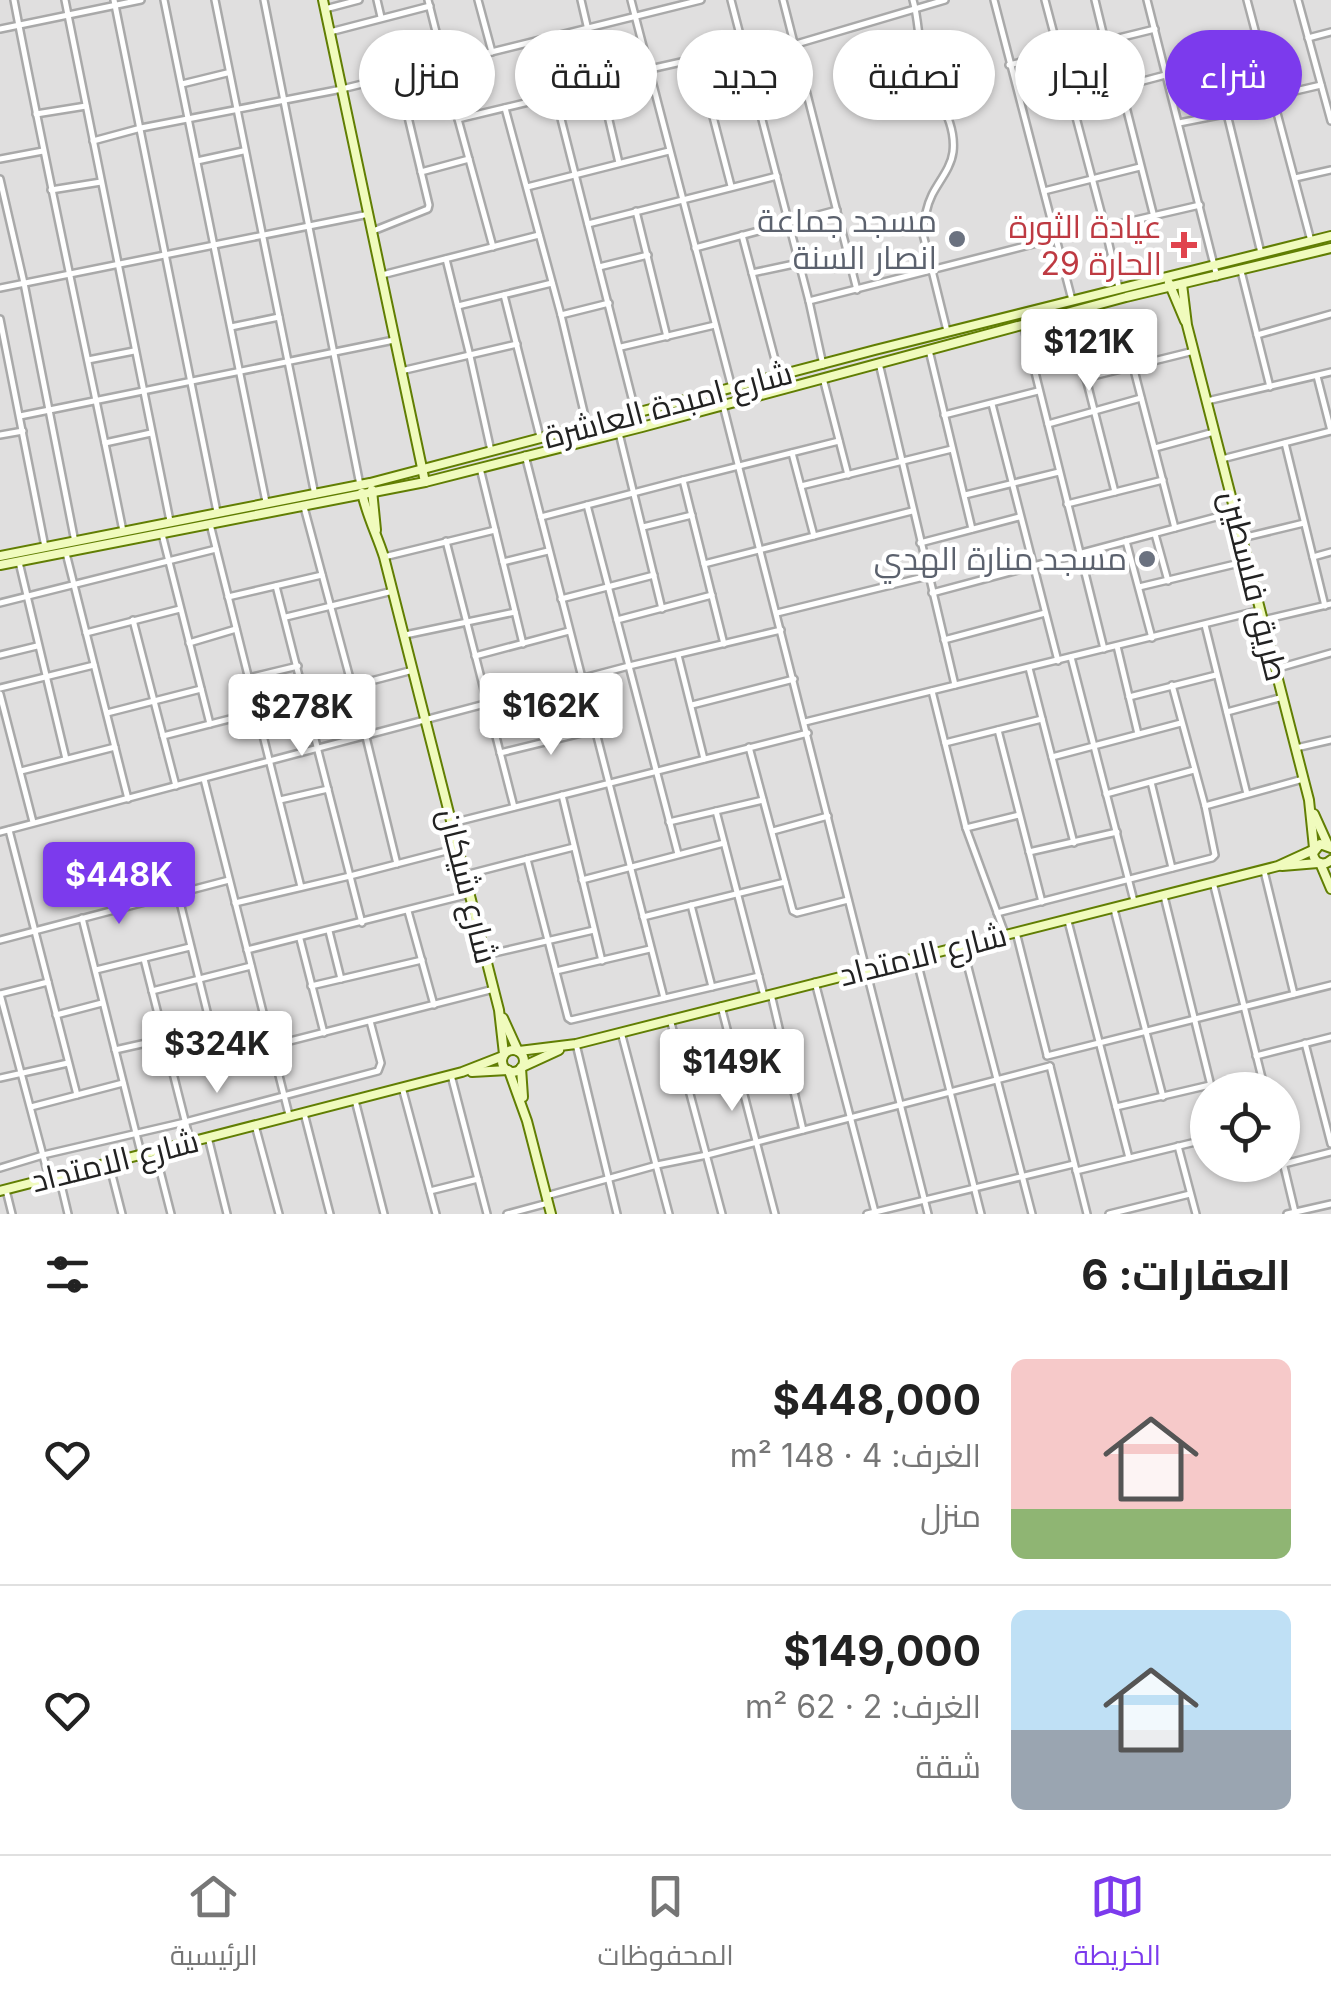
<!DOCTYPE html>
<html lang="ar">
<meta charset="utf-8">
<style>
:root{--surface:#fff;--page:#f6f6f6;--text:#222;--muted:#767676;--line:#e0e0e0;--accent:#7c3aed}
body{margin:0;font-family:Inter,Cairo,sans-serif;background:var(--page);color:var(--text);direction:rtl;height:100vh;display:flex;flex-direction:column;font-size:38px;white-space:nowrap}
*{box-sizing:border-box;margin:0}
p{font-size:32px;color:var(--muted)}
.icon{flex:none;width:55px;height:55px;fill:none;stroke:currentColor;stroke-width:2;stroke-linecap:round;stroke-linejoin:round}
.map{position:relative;height:1214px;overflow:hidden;direction:ltr}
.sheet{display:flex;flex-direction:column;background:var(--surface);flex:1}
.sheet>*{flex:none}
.top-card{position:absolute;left:30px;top:30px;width:1272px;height:90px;direction:rtl;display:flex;gap:20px}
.tools{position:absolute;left:1190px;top:1072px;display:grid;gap:20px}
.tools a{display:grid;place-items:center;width:110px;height:110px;border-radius:50%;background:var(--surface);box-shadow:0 2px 8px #0004;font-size:50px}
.price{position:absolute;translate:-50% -85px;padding:0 22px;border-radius:10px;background:#fff;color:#222;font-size:32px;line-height:65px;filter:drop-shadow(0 2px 5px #0008)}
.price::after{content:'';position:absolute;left:50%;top:60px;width:30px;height:22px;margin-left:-15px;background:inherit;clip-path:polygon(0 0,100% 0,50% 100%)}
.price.on{background:var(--accent);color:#fff}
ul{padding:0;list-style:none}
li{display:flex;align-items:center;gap:30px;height:250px;padding:0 40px}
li+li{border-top:2px solid var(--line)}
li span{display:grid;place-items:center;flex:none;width:280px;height:200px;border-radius:15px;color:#555}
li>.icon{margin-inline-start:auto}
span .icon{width:120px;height:120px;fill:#fffc;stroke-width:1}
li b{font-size:42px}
h2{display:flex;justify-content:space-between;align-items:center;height:120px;padding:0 40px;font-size:42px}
.tag{padding:0 35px;border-radius:45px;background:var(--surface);box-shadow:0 2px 8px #0004;font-size:35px;line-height:90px}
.tag.on{background:var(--accent);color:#fff}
.tabs{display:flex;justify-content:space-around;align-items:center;height:140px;border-top:2px solid var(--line);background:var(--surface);font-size:28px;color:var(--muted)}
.tabs a{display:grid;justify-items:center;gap:5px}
.tabs .on{color:var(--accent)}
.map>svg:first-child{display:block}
.residential{fill:#e0dfdf;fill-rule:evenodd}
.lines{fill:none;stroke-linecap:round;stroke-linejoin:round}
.street-casing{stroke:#a9a9a9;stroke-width:10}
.secondary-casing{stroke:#617e03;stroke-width:12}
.street{stroke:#fff;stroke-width:5}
.secondary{stroke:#f0fbbd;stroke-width:8}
.worship-dot{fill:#6b7280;stroke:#fff;stroke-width:4}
.health-dot{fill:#e0444e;stroke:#fff;stroke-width:4}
.labels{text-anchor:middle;stroke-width:9;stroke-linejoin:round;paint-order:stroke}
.worship-label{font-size:32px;fill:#5b616d;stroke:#fff;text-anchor:end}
.health-label{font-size:32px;fill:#be3a42;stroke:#fff;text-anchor:end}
.street-label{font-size:32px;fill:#222;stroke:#fff}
</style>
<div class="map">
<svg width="1331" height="1214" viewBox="0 0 1331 1214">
<rect width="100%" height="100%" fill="#f2f0e8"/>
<path class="residential" d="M0 0H1331V1214H0ZM1208 1090H1282V1165H1208Z"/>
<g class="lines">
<defs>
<g id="street">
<path d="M14 0C48 177 87 354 123 531"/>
<path d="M65 0 170 521"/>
<path d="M114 0 217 512"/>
<path d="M164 0 266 502"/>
<path d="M215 0 315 495"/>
<path d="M264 0 360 485"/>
<path d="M377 0 381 17"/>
<path d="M428 0 458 119 493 247"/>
<path d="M478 0 492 52"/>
<path d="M581 0 619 163"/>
<path d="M631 0 732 388"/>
<path d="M731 0 809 301 823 365"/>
<path d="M783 0 857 290"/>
<path d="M913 0C919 21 918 42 924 63 932 93 957 119 953 152 951 168 939 181 932 195 926 207 924 221 923 234L947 331"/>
<path d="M994 0 1072 300"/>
<path d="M1045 0 1105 227 1119 288"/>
<path d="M1095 0 1105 41"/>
<path d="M1147 0 1217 277"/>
<path d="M1247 0 1311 241"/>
<path d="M1298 0 1331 121"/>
<path d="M325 9 359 0"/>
<path d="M0 29 141 0"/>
<path d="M330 32 430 6"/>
<path d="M1308 38 1331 32"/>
<path d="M541 40 636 414"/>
<path d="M793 45 945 0"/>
<path d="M698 59 731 186"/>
<path d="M1009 65 1155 29"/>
<path d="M650 69 744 48"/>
<path d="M182 84 227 73"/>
<path d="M1121 87 1154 217"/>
<path d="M756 94 803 82"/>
<path d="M1274 96 1321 85"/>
<path d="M1071 100 1260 50"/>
<path d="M505 108 561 315 587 425"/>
<path d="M36 114 86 106"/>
<path d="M1227 114 1261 253"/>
<path d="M458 119 554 96"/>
<path d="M1179 123 1275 104"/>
<path d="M93 141 141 128 342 89 701 0"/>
<path d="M0 159 43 151"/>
<path d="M197 161 243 151"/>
<path d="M421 172 469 159"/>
<path d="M1295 178 1331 170"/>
<path d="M0 179 24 283 75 542"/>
<path d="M527 187 669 151"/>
<path d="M51 190 101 182"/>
<path d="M1044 191 1140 167"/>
<path d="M636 211 667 337"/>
<path d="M588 224 777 176"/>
<path d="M1105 227 1200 205"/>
<path d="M373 231 428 209 429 205 398 75"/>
<path d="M742 235 783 390"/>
<path d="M695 248 837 210"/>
<path d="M446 259 470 356 491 451"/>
<path d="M599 267 648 255"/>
<path d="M1241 271 1270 387"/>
<path d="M752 273 799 263"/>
<path d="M382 275 539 235"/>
<path d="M0 288 369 214"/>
<path d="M504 295 540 437"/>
<path d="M809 301 1057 238"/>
<path d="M458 306 552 283"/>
<path d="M1069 312 1115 492"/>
<path d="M561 315 609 303"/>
<path d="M0 319 45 547"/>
<path d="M1023 324 1104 649"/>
<path d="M231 327 279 317"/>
<path d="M1257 335 1331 314"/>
<path d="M621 347 715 325"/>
<path d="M929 350 972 529"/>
<path d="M88 360 134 351"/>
<path d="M879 363 955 685"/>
<path d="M1133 366 1175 528"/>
<path d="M401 371 517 344"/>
<path d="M1317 376 1331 431"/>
<path d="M823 378 848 475"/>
<path d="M1085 378 1194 351"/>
<path d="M1207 401 1331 372"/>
<path d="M992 404 1058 661"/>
<path d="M723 405 928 1214"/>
<path d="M944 415 1038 391"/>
<path d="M20 416 394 340"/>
<path d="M1048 424 1141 398"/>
<path d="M619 433 662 609"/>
<path d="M0 435 23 431"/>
<path d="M105 443 151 433"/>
<path d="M1285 443 1325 606"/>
<path d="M1155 448 1214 432"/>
<path d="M792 453 814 536"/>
<path d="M525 455 664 998"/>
<path d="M1222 459 1331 431"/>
<path d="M480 468 523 644"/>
<path d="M801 486 952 449"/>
<path d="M965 495 1059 472"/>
<path d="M1067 504 1163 480"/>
<path d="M587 505 678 854"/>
<path d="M304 507 352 686"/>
<path d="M541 517 683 480"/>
<path d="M210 524 301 887"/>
<path d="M643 527 692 515"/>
<path d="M162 534 210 724"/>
<path d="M1155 534 1168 581"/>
<path d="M1242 538 1304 523"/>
<path d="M446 541 514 807"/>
<path d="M1126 541 1152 638"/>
<path d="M920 543 1019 517"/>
<path d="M66 553 128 799"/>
<path d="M384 557 495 530"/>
<path d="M1313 557 1331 552"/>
<path d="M19 562 66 759"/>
<path d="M503 562 548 551"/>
<path d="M704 564 912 511"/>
<path d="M276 586 362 923"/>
<path d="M1139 587 1248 561"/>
<path d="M932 593 1235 512"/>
<path d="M228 597 322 575"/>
<path d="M561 599 654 575"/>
<path d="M0 603 216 549"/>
<path d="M777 613 928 576"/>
<path d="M286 617 393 591"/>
<path d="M133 620 176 786"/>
<path d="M617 620 712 595"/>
<path d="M1263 620 1331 604"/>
<path d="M1205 625 1247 794"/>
<path d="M86 633 180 609"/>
<path d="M405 635 515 612"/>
<path d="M944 640 1045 613"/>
<path d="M189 643 236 629"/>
<path d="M724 644 683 480 839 441"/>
<path d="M1117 646 1138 734"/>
<path d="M0 655 37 646"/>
<path d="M678 655 704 759"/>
<path d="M475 656 569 631"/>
<path d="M1071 657 1134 901"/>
<path d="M1029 668 1074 843"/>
<path d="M1275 669 1331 653"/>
<path d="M248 678 298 666"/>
<path d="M0 688 94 665"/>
<path d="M932 691 966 828 1005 934"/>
<path d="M0 694 33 822"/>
<path d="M1129 697 1216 675"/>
<path d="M306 698 413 670"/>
<path d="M692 705 794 679"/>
<path d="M1227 712 1283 697"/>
<path d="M107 713 201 689"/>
<path d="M805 722 1261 610"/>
<path d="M998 730 1042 902"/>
<path d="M163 736 257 712"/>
<path d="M366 737 397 864"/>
<path d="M945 743 1042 719"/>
<path d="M749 747 793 911 797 913 848 900"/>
<path d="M1296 748 1331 740"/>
<path d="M500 753 594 730"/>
<path d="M1052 757 1181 723"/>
<path d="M21 771 115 747"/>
<path d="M204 779 289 1115"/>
<path d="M1151 782 1172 868"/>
<path d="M1106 794 1194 770"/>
<path d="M562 795 602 961"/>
<path d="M280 800 328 789"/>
<path d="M1205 806 1303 779"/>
<path d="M716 811 764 996"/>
<path d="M669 822 763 800"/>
<path d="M452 823 808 733"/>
<path d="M966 828 1019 815"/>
<path d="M9 830 77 1095"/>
<path d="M773 831 828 816"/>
<path d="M0 832 629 666 781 630"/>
<path d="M1029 852 1117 832"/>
<path d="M527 859 568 1018 571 1020 759 976"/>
<path d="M1264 871 1294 994"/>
<path d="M465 875 574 847"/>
<path d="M582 880 724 843"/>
<path d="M1213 882 1265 1090"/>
<path d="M178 894 219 1060"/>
<path d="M1164 896 1212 1090"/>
<path d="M235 903 350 876 458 848"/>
<path d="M691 905 712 987"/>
<path d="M1114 909 1163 1097"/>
<path d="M408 911 434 1005"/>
<path d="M997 913 1212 858 1215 855 1205 806 1172 685"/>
<path d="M643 917 785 882"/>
<path d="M82 918 141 1153"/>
<path d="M1068 921 1129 1158"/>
<path d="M329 931 341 979"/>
<path d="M1016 932 1047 1055"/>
<path d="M300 939 324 1033"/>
<path d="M0 940 229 880"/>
<path d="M963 948 1032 1214"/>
<path d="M247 950 470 894"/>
<path d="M486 955 594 930"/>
<path d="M916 957 981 1214"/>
<path d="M144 959 190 1140"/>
<path d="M96 970 190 947"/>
<path d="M556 971 650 949"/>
<path d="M815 982 875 1212"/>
<path d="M311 986 422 960"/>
<path d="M152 991 251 966"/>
<path d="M0 994 49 1178"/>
<path d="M0 994 48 982"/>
<path d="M771 994 803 1130"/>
<path d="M721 1006 775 1214"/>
<path d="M56 1015 102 1003"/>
<path d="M670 1019 722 1214"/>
<path d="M621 1032 669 1214"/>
<path d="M1305 1043 1331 1144"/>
<path d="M576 1044 617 1214"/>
<path d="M115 1050 164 1039"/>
<path d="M1047 1056 1331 985"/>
<path d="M1256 1056 1331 1037"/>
<path d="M1050 1066 1087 1214"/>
<path d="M172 1071 494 989"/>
<path d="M451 1075 487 1214"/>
<path d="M0 1078 68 1063"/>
<path d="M402 1087 436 1214"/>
<path d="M355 1100 384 1214"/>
<path d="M31 1107 123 1083"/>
<path d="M1116 1107 1210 1085"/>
<path d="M304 1113 330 1214"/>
<path d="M255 1125 279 1214"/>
<path d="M208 1137 227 1214"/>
<path d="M1178 1146 1196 1214"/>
<path d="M155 1151 171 1214"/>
<path d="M1282 1158 1295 1212"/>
<path d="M109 1163 122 1214"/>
<path d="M1284 1164 1331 1152"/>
<path d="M0 1168 43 1155 185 1122 378 1071 381 1063 370 1021"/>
<path d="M1076 1171 1208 1139"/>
<path d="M59 1176 68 1214"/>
<path d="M6 1190 12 1214"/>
<path d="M430 1191 478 1179"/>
<path d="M546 1196 657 1165 707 1155 1050 1066"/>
<path d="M507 1214 548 1203"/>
<path d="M867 1214 1074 1164"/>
<path d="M1109 1214 1190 1194"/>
<path d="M1287 1214 1331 1204"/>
</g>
<g id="secondary">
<path d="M323 0 425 482"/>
<path d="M1169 283 1185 321"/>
<path d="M1182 284 1187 325 1309 800 1314 848"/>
<path d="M372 490 376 530"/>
<path d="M362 493C367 516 377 535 384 557L499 1010 504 1054"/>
<path d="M0 556 370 483 875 350 1331 236"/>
<path d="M0 565 425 482 642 427 1126 297 1331 248"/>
<path d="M1314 814 1328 845"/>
<path d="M1331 848 1320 844 1313 853C1314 863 1323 867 1331 860"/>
<path d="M1320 863 1331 889"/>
<path d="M1282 866 1318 863"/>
<path d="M503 1018 518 1051"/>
<circle cx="513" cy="1061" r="11"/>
<path d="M519 1051 576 1044 1278 866 1313 850"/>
<path d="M522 1067 559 1050"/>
<path d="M521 1068 523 1097"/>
<path d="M509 1071 527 1121 551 1214"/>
<path d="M472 1072 508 1070"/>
<path d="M0 1191 462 1072 503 1056"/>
</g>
</defs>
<use href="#street" class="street-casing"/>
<use href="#secondary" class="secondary-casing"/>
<use href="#street" class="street"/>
<use href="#secondary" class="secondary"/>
</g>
<g class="worship-dot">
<circle cx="957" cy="239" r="10"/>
<circle cx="1147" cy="559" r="10"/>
</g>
<path class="health-dot" d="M1179 230h10v10h10v10h-10v10h-10v-10h-10v-10h10z"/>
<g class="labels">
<g class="worship-label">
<text x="937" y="232">مسجد جماعة<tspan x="937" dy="37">انصار السنة</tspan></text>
<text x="1127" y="570">مسجد منارة الهدي</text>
</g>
<g class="health-label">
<text x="1162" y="238">عيادة الثورة<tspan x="1162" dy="37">الحارة 29</tspan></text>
</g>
<g class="street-label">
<text transform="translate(668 405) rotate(-15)" y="11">شارع امبدة العاشرة</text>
<text transform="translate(1254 586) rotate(76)" y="11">طريق فلسطين</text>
<text transform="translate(468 886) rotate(76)" y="11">شارع شيكان</text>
<text transform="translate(923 955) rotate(-14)" y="11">شارع الامتداد</text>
<text transform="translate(115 1161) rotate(-14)" y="11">شارع الامتداد</text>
</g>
</g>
</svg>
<div class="tools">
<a><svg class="icon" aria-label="locate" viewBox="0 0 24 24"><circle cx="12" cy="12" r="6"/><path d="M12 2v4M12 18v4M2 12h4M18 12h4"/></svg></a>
</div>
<b class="price" style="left:1089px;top:394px">$121K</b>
<b class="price" style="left:551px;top:758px">$162K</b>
<b class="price" style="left:302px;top:759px">$278K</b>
<b class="price on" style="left:119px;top:927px">$448K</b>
<b class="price" style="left:217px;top:1096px">$324K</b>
<b class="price" style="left:732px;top:1114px">$149K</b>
<div class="top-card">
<a class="tag on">شراء</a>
<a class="tag">إيجار</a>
<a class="tag">تصفية</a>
<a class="tag">جديد</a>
<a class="tag">شقة</a>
<a class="tag">منزل</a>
</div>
</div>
<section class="sheet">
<h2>العقارات: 6<svg class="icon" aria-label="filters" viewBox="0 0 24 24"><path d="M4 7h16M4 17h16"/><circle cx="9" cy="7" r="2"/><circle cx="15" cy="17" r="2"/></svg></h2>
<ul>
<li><span style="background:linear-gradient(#f6c9c9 75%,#8fb573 0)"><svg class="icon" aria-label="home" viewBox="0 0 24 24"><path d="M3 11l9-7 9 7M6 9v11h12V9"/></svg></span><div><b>$448,000</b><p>الغرف: 4 · 148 m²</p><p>منزل</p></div><svg class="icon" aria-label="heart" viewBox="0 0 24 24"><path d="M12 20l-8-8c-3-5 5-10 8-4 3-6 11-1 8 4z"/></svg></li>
<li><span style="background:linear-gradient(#bfe0f5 60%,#9aa5b1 0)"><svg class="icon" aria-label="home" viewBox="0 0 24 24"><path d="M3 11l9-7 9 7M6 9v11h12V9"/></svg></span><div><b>$149,000</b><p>الغرف: 2 · 62 m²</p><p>شقة</p></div><svg class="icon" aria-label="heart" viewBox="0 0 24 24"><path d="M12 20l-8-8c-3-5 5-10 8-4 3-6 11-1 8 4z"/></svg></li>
</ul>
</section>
<nav class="tabs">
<a class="on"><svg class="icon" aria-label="map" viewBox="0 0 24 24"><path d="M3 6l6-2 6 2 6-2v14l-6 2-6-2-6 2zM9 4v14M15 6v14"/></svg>الخريطة</a>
<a><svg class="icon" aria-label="saved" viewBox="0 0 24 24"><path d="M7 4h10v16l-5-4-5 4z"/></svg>المحفوظات</a>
<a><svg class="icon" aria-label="home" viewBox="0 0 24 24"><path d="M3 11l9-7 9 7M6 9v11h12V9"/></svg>الرئيسية</a>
</nav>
